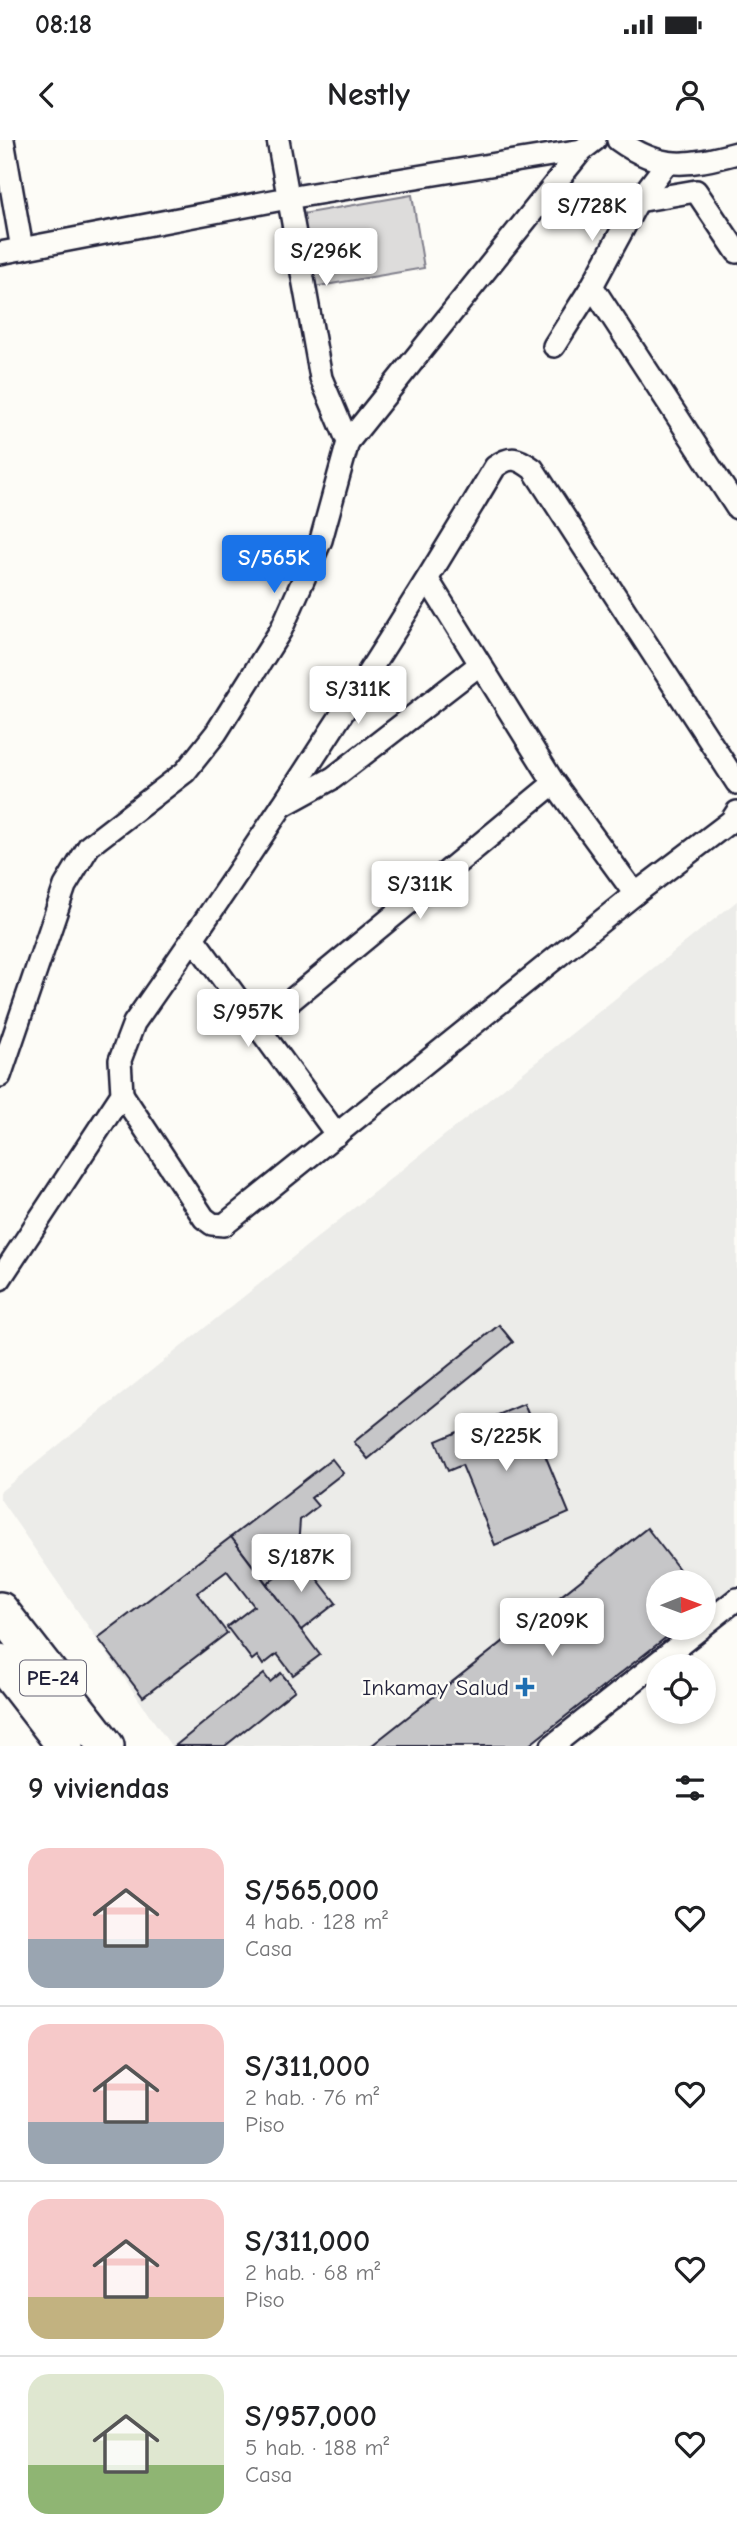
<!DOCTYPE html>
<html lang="es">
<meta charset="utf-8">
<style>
:root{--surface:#fff;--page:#f6f6f6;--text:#202124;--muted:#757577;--line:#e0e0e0;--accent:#1a73e8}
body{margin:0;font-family:"Comic Neue",sans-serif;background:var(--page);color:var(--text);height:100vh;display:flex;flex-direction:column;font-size:26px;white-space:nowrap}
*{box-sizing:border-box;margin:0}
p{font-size:23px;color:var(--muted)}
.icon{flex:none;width:38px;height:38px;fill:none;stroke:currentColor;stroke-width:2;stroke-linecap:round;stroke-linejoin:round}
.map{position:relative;height:1606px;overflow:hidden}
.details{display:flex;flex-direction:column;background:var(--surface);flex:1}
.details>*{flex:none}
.needle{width:46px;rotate:89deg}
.controls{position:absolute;left:646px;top:1430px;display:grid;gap:14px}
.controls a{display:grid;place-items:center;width:70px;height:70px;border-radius:50%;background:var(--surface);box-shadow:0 4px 10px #0003;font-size:35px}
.price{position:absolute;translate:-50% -60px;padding:0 16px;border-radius:7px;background:#fff;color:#222;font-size:23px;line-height:46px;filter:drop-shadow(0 2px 4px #0008)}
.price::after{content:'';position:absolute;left:50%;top:42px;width:21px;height:16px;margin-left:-10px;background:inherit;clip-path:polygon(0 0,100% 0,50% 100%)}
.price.active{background:var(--accent);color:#fff}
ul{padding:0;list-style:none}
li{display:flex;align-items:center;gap:21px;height:175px;padding:0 28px}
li+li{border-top:2px solid var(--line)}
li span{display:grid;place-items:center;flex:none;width:196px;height:140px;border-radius:21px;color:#555}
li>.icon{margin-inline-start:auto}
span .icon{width:84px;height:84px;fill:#fffc;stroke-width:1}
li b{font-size:30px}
h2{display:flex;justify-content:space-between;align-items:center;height:84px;padding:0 28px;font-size:30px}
.status{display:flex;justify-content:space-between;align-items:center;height:49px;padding:0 35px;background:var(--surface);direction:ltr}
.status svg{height:19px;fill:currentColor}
header{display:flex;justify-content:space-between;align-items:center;height:91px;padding:0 28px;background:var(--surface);font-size:32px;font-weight:700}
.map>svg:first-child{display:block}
.built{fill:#ecece9}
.green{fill:#dddcdb;stroke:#807f8b;stroke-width:2}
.building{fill:#c6c6c8;stroke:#22223b;stroke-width:2}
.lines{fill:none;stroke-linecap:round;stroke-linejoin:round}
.minor-casing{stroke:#22223b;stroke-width:26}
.trunk-casing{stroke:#22223b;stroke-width:40}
.minor{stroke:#fdfcf7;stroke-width:21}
.trunk{stroke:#fdfcf7;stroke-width:35}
.poi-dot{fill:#1f6fb2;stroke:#fdfcf7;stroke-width:2.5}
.labels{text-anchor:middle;stroke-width:5;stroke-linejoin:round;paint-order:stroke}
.shield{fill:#fdfcf7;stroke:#646373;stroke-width:2}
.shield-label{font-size:21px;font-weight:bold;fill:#22223b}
.poi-label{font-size:23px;fill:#22223b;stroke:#fdfcf7;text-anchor:end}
</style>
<div class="status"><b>08:18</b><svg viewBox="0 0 49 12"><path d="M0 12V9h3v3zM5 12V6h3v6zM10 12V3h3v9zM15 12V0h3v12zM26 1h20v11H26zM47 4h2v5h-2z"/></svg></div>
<header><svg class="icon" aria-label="back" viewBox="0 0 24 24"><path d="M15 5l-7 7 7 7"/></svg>Nestly<svg class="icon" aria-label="person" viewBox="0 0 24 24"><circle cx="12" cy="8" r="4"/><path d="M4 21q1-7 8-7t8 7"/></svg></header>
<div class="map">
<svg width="737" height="1606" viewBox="0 0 737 1606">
<rect width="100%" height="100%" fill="#fdfcf7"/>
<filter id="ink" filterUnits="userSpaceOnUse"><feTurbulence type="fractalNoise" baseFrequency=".0143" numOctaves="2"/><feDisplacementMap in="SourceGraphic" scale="14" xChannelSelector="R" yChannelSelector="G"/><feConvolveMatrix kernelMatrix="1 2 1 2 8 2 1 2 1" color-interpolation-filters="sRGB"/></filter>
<g filter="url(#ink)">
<path class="built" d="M737 761V1448L711 1469 704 1460V1442H689L646 1389 371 1606H171L0 1359V1352Z"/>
<path class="green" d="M412 55 424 128 308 148 296 75Z"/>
<g class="building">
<path d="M499 1185 513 1202 368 1319 354 1302Z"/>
<path d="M524 1264 569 1373 495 1405 462 1325 448 1331 436 1301Z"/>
<path d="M332 1319 343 1333 311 1358 318 1366 300 1380 299 1394 288 1428 267 1444 231 1397Z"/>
<path d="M647 1388 689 1442H658V1488H678L528 1606H371Z"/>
<path d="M231 1397 320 1515 293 1535 277 1514 263 1525 257 1516 252 1520 227 1487 254 1466 227 1431 197 1453 227 1493 143 1557 98 1498Z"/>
<path d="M301 1418 336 1463 301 1490 267 1444Z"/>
<path d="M281 1533 295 1550 225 1606H175L264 1534 270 1542Z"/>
</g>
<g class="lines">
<defs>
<g id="minor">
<path d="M3 0 22 109"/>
<path d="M278 0 321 238 348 302"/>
<path d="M618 0C661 31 688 26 737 13"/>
<path d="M638 61 696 51 737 112"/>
<path d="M0 113 288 58 582 10"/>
<path d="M592 146 737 368"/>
<path d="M554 206 592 146 638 61 666 24"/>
<path d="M428 440 554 643 635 754"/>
<path d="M282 666 333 638 479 525"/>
<path d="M193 798 337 995"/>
<path d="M259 887 554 643"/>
<path d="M0 936 65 746 89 706 185 632 216 593 281 490 321 400 348 302 582 10 595 0"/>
<path d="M122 954 204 1078 212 1084 224 1085 635 754 731 681 737 672"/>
<path d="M0 1139 122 954 120 920 134 883C261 702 382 517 495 327 511 315 518 318 533 329L737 643"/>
<path d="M704 1485 737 1459"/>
<path d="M552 1606 701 1488"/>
</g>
<g id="trunk">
<path d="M0 1470 106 1606"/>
<path d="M0 1522 65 1606"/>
</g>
</defs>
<use href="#minor" class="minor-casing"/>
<use href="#trunk" class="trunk-casing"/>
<use href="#minor" class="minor"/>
<use href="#trunk" class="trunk"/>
</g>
</g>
<path class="poi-dot" d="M521.5 1536.5h7v7h7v7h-7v7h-7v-7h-7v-7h7z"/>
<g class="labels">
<rect class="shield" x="20" y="1520.5" width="66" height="35" rx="5"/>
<g class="shield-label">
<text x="53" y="1545">PE-24</text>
</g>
<g class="poi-label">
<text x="509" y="1555">Inkamay Salud</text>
</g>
</g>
</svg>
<div class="controls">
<a><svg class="needle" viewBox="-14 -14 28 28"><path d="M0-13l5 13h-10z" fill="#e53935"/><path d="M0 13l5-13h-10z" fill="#757577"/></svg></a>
<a><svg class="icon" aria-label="locate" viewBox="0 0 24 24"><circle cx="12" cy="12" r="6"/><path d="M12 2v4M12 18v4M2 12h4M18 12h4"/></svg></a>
</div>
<b class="price" style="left:592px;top:103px">S/728K</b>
<b class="price" style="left:326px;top:148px">S/296K</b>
<b class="price active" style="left:274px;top:455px">S/565K</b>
<b class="price" style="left:358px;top:586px">S/311K</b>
<b class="price" style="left:420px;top:781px">S/311K</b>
<b class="price" style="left:248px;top:909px">S/957K</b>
<b class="price" style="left:506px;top:1333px">S/225K</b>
<b class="price" style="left:301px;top:1454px">S/187K</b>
<b class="price" style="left:552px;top:1518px">S/209K</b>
</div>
<section class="details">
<h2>9 viviendas<svg class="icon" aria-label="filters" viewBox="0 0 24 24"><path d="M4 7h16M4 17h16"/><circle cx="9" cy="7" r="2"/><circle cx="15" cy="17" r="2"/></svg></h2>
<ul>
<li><span style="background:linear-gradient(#f6c9c9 65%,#9aa5b1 0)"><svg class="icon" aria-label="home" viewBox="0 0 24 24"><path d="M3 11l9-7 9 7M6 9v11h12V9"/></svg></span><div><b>S/565,000</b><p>4 hab. · 128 m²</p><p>Casa</p></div><svg class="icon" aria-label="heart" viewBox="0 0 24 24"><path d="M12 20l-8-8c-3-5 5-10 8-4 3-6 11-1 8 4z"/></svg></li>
<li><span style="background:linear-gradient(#f6c9c9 70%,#9aa5b1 0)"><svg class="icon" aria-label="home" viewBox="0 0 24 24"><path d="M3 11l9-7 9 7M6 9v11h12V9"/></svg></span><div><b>S/311,000</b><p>2 hab. · 76 m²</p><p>Piso</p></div><svg class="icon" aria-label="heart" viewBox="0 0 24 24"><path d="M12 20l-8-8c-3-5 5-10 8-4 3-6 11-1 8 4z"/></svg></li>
<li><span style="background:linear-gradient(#f6c9c9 70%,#c2b280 0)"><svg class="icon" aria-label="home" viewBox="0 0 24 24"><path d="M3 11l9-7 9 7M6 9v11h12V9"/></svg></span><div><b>S/311,000</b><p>2 hab. · 68 m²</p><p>Piso</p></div><svg class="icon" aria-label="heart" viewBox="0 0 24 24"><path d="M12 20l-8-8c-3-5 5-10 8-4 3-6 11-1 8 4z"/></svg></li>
<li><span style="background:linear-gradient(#dfe7d0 65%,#8fb573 0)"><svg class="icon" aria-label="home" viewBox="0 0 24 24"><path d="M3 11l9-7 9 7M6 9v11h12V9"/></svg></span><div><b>S/957,000</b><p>5 hab. · 188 m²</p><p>Casa</p></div><svg class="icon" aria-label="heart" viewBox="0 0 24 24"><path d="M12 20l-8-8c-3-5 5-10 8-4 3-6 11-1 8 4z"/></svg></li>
</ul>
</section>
